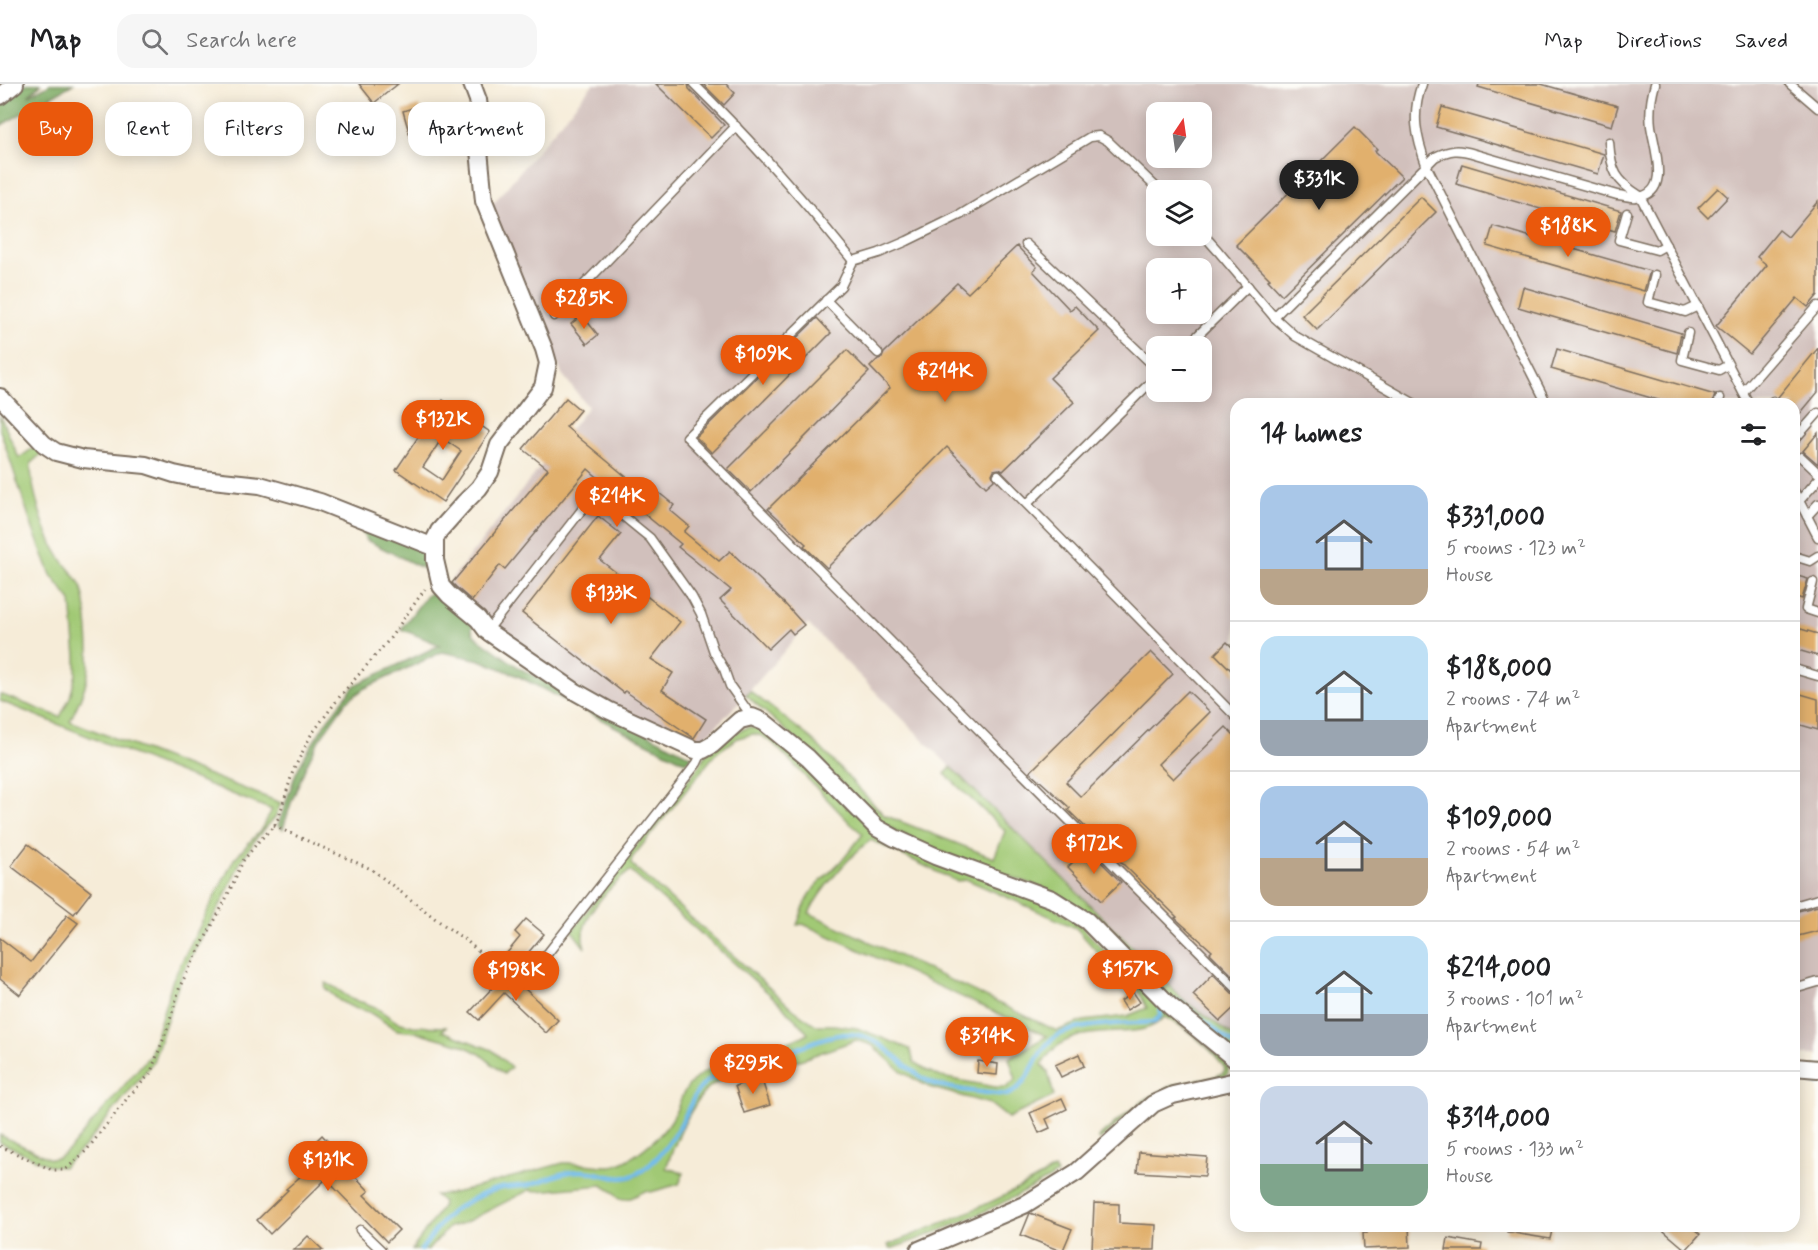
<!DOCTYPE html>
<meta charset="utf-8">
<style>
:root{--surface:#fff;--page:#f6f6f6;--text:#202124;--muted:#757577;--line:#e0e0e0;--accent:#ea580c}
body{margin:0;font-family:Mynerve,sans-serif;background:var(--page);color:var(--text);height:100vh;display:flex;flex-direction:column;font-size:22px;white-space:nowrap}
*{box-sizing:border-box;margin:0}
p{font-size:20px;color:var(--muted)}
.icon{flex:none;width:33px;height:33px;fill:none;stroke:currentColor;stroke-width:2;stroke-linecap:round;stroke-linejoin:round}
.map{position:relative;flex:1;overflow:hidden}
.drawer{position:absolute;left:1230px;top:314px;width:570px;height:834px;display:flex;flex-direction:column;background:var(--surface);border-radius:18px;box-shadow:0 3px 15px #0003}
.drawer>*{flex:none}
.guide{position:absolute;left:18px;top:18px;width:570px;height:54px;display:flex;gap:12px}
.needle{width:39px;rotate:13deg}
.fabs{position:absolute;left:1146px;top:18px;display:grid;gap:12px}
.fabs a{display:grid;place-items:center;width:66px;height:66px;border-radius:12px;background:var(--surface);box-shadow:0 3px 15px #0003;font-size:30px}
.price{position:absolute;translate:-50% -51px;padding:0 14px;border-radius:21px;background:var(--accent);color:#fff;font-size:20px;line-height:39px;filter:drop-shadow(0 2px 3px #0008)}
.price::after{content:'';position:absolute;left:50%;top:36px;width:18px;height:14px;margin-left:-9px;background:inherit;clip-path:polygon(0 0,100% 0,50% 100%)}
.price.on{background:#222;color:#fff}
ul{padding:0;list-style:none}
li{display:flex;align-items:center;gap:18px;height:150px;padding:0 30px}
li+li{border-top:2px solid var(--line)}
li span{display:grid;place-items:center;flex:none;width:168px;height:120px;border-radius:18px;color:#555}
li>.icon{margin-inline-start:auto}
span .icon{width:72px;height:72px;fill:#fffc;stroke-width:1}
li b{font-size:26px}
h2{display:flex;justify-content:space-between;align-items:center;height:72px;padding:0 30px;font-size:26px}
.tag{padding:0 21px;border-radius:18px;background:var(--surface);box-shadow:0 3px 15px #0003;font-size:21px;line-height:54px}
.tag.on{background:var(--accent);color:#fff}
header{display:flex;align-items:center;gap:36px;box-sizing:border-box;height:84px;padding:0 30px;background:var(--surface);border-bottom:2px solid var(--line)}
header strong{font-size:28px}
nav{display:flex;gap:33px;margin-inline-start:auto;font-size:21px}
.search{width:420px;height:54px;background:var(--page);display:flex;align-items:center;gap:15px;box-sizing:border-box;padding:0 21px;border-radius:18px;color:var(--muted);font-size:22px}
.map>svg:first-child{display:block}
.industrial{fill:#d1c0bc;fill-rule:evenodd}
.green{fill:#a1c975;stroke:#6e7a4a;stroke-width:1.5;fill-rule:evenodd}
.forest{fill:#80ad66;stroke:#5e6c42;stroke-width:1.5}
.lines{fill:none;stroke-linecap:round;stroke-linejoin:round}
.stream{stroke:#73bdec;stroke-width:4.5}
.building{fill:#e1b06d;fill-rule:evenodd}
.lane-casing{stroke:#7c6e5f;stroke-width:11}
.street-casing{stroke:#7c6e5f;stroke-width:20}
.path{stroke:#7c6e5f;stroke-width:3;stroke-dasharray:1.5 4.5;stroke-linecap:butt}
.lane{stroke:#fff;stroke-width:8}
.street{stroke:#fff;stroke-width:16}
</style>
<header>
<strong>Map</strong>
<div class="search"><svg class="icon" aria-label="search" viewBox="0 0 24 24"><circle cx="10" cy="10" r="6"/><path d="M15 15l6 6"/></svg>Search here</div>
<nav><a>Map</a><a>Directions</a><a>Saved</a></nav>
</header>
<div class="map">
<svg width="1818" height="1166" viewBox="0 0 1818 1166">
<rect width="100%" height="100%" fill="#fdfcf7"/>
<filter id="ink" filterUnits="userSpaceOnUse"><feTurbulence type="fractalNoise" baseFrequency=".0167" numOctaves="2"/><feDisplacementMap in="SourceGraphic" scale="12" xChannelSelector="R" yChannelSelector="G"/><feConvolveMatrix kernelMatrix="1 2 1 2 8 2 1 2 1" color-interpolation-filters="sRGB"/></filter>
<filter id="wash" filterUnits="userSpaceOnUse"><feTurbulence type="fractalNoise" baseFrequency=".008" numOctaves="4" result="noise"/><feDisplacementMap in="SourceGraphic" scale="24" xChannelSelector="R" yChannelSelector="G"/><feGaussianBlur stdDeviation="1.35" result="paint"/><feColorMatrix in="noise" values="0 0 0 0 0 0 0 0 0 0 0 0 0 0 0 0 0 1.4 0 .05"/><feComposite in="paint" operator="in"/></filter>
<g filter="url(#wash)">
<rect width="100%" height="100%" fill="#f6ecd8"/>
<path class="industrial" d="M593 0H1818V971H1794V320H1236V954L1182 915 1152 883 1081 814 808 540 746 611 698 661 637 638 549 587 446 502 588 323 562 290 491 122ZM1156 28H1202V74H1156ZM1156 106H1202V152H1156ZM1156 184H1202V230H1156ZM1156 262H1202V308H1156Z"/>
<g class="green">
<path d="M0 331 19 374 40 359 47 365 31 379C30 402 45 451 58 470 64 481 74 489 80 500 87 512 91 576 88 590 85 607 77 622 70 637L281 719 275 733 255 756 241 777 222 818 183 887 153 978 85 1062 63 1083 50 1082 0 1058V1051L50 1075 58 1074 70 1065 150 971 173 895 234 775 260 747 272 726 0 617V610L60 633 70 613 76 590V572L71 517 51 491 34 448 0 346Z"/>
<path d="M750 607 813 656 884 731 994 774 1005 747 945 690 951 683 1152 883 1182 915 1236 954V961L1182 918 1174 917 1181 919 1236 963V972L1171 919 1076 822 1040 803 954 773 881 742 820 677 746 611Z"/>
<path d="M749 643 761 645 787 662 847 723 1049 820 1080 841 1132 895 1159 920C1162 927 1158 932 1154 937 1126 939 1071 937 1049 956 1033 970 1029 1002 1006 1010 989 1008 945 1004 930 997 903 983 882 949 849 949 819 949 792 968 764 978 742 986 718 983 701 1002 692 1011 689 1022 683 1033 673 1052 653 1083 633 1091 618 1097 600 1086 584 1086 563 1085 551 1093 532 1099 520 1102 507 1101 496 1104 485 1107 455 1123 448 1130 437 1140 429 1154 420 1166H412L442 1123 443 1118 435 1111 448 1110 462 1107 563 1079C579 1078 594 1082 609 1082 627 1082 662 1052 671 1037 680 1022 680 1009 693 997 713 978 740 974 765 966 780 962 794 955 808 950 802 939 790 933 783 922L630 787C612 801 586 826 583 850 582 855 584 860 585 864L572 847 619 783 696 686 708 668 741 646ZM753 650 762 652 774 660 851 740 863 750 845 773 815 803 806 817 797 841 803 840 1047 952 1009 974 1016 995 1007 1003H995L941 993 926 986 914 978 910 965 857 944 834 941H816L794 926 631 780 632 774 716 669 738 654ZM871 756 956 797 968 796 1076 844 1124 898 1132 895 1147 924 1127 932 1083 937 1057 947 809 829C820 806 850 771 871 756Z"/>
<path d="M326 899 334 903 353 916 365 919 375 923 397 938 413 942 446 943 442 947 492 966 511 983 504 990 480 970 462 961 417 948 397 946 369 928 354 924 340 917 325 904Z"/>
<path d="M1162 925 1223 975C1227 981 1231 986 1226 992L1149 1016 1133 1026 1100 1056 1098 1054C1122 1033 1144 1012 1174 1001 1190 996 1209 997 1223 989L1225 985C1217 969 1181 939 1164 933 1138 965 1071 927 1042 981L1048 988 1054 1012 1008 1034 990 1020 929 1003 902 988 872 961 856 956 769 987 766 982C750 987 732 991 717 998 695 1008 674 1061 666 1084L684 1089 679 1100 651 1108 645 1107 631 1114 623 1115 618 1113 615 1109 602 1101 538 1107 529 1106 464 1139 449 1143 428 1166H423C431 1155 440 1140 451 1130 460 1122 491 1107 503 1105 512 1103 521 1104 530 1101 546 1097 560 1089 578 1088 595 1087 615 1099 631 1094 652 1088 675 1053 685 1034 691 1024 694 1012 703 1003 720 985 744 988 765 980 791 970 818 953 846 952 882 950 900 987 931 999 948 1007 987 1010 1007 1012 1029 1005 1035 974 1050 958 1069 939 1128 941 1155 940L1161 932Z"/>
<path d="M1054 1085 1057 1090 1049 1095C999 1122 945 1147 890 1165L888 1161C945 1138 1000 1117 1054 1085Z"/>
</g>
<g class="forest">
<path d="M26 0H41L28 12 50 0H73L0 42V21Z"/>
<path d="M355 434 429 468 430 488 366 456Z"/>
<path d="M434 507 441 508 473 536 472 547 475 552 521 585 693 673 685 678 635 653 518 592 480 576 442 568 365 604 346 618 319 656 306 682 291 719 283 745 278 741 296 689 304 673 328 635 355 601 440 561 401 545 426 512Z"/>
</g>
<g class="lines">
<g class="stream">
<path d="M1174 917 1181 919 1236 962"/>
<path d="M1794 996 1818 999"/>
<path d="M421 1166C430 1155 439 1140 449 1130 456 1123 487 1107 497 1105 507 1102 518 1103 529 1101 547 1096 561 1087 581 1087 597 1087 619 1099 634 1091 656 1081 674 1054 684 1034 690 1023 693 1011 702 1002 719 984 743 987 764 979 792 969 820 950 850 950 883 951 902 985 930 998 946 1006 988 1009 1007 1011 1029 1003 1034 972 1050 957 1070 938 1128 940 1154 938L1160 932 1161 925"/>
</g>
</g>
<g id="blocks">
<g class="building">
<path d="M359 0H398L374 19Z"/>
<path d="M656 0H688L689 5 724 41 711 54Z"/>
<path d="M703 0H726L735 9 724 21Z"/>
<path d="M1479 0H1541L1618 22 1612 42 1478 3Z"/>
<path d="M419 22 427 50 411 55 403 27Z"/>
<path d="M1442 23 1604 70 1598 90 1436 43Z"/>
<path d="M1355 43 1377 65 1375 67 1402 93 1282 211 1268 196 1270 195 1236 161Z"/>
<path d="M1462 80 1621 127 1615 147 1456 100Z"/>
<path d="M1718 104 1728 113 1708 134 1698 124Z"/>
<path d="M1421 113 1436 128 1317 246 1302 231Z"/>
<path d="M1818 117V211L1808 223 1797 214 1750 270 1716 242 1767 181 1757 173 1779 146 1788 153Z"/>
<path d="M1493 142 1650 187 1644 207 1487 162Z"/>
<path d="M1017 162 1037 183 1033 187 1070 226 1075 222 1099 247 1050 294 1074 318 1003 387 999 385 994 386 992 390 994 396 986 403 947 363 827 484 804 462 806 460 768 425 890 304 870 283 878 275 882 274 884 269 957 199 968 209Z"/>
<path d="M1523 203 1681 249 1677 269 1518 223Z"/>
<path d="M582 231 598 251 587 260 571 240Z"/>
<path d="M817 234 831 249 712 369 696 353Z"/>
<path d="M1818 264V308L1794 337V320H1782L1778 313Z"/>
<path d="M1557 265 1715 311 1712 320H1672L1551 285Z"/>
<path d="M847 266 869 288 751 408 728 385Z"/>
<path d="M566 314 580 326 566 343 653 415 658 408 674 421 670 426 689 442 684 448 719 477 730 467 785 520 804 541 793 550 789 545 768 565 720 516 731 506 678 463 681 460 638 425 636 426 588 385 505 485 500 481 472 517 456 503 452 499 548 385 523 365Z"/>
<path d="M443 316 490 348 443 418 396 386ZM442 354 461 367 442 396 423 383Z"/>
<path d="M1818 349V380L1803 367Z"/>
<path d="M598 432 621 450 600 476 680 538 651 575 673 589 662 606 706 635 694 654 625 607 624 609 522 529Z"/>
<path d="M1794 491 1808 495 1802 515 1794 512Z"/>
<path d="M1794 543 1818 550V572L1794 565Z"/>
<path d="M1227 558 1236 567V591L1215 570Z"/>
<path d="M1151 568 1173 590 1066 698 1081 713 1188 607 1210 628 1158 680 1173 695 1226 643 1236 653V889L1233 892 1210 869 1212 867 1175 834 1177 833 1068 726 1070 724 1030 688Z"/>
<path d="M1794 608 1818 615V646L1794 639Z"/>
<path d="M28 760 91 808 74 830 11 782Z"/>
<path d="M1087 764 1121 798 1101 817 1068 783Z"/>
<path d="M1818 822V847L1794 853V828Z"/>
<path d="M67 831 78 839 20 911 0 895V854L31 878Z"/>
<path d="M526 835 544 850 510 890 498 880 520 853 515 848Z"/>
<path d="M507 888 558 936 546 949 504 909 479 936 470 928Z"/>
<path d="M1213 890 1236 913V922L1220 937 1193 911Z"/>
<path d="M1133 908 1140 918 1127 926 1121 917Z"/>
<path d="M1079 970 1084 982 1061 993 1055 981Z"/>
<path d="M978 977 998 980 997 991 977 989Z"/>
<path d="M761 993 770 1021 744 1029 735 1002Z"/>
<path d="M1062 1014 1067 1025 1046 1035 1050 1044 1039 1049 1030 1029Z"/>
<path d="M322 1051 336 1066 333 1069 369 1107 364 1111 399 1146 387 1158 326 1095 270 1150 257 1136 288 1106 286 1105 318 1077 307 1066Z"/>
<path d="M1139 1068 1207 1073 1205 1092 1137 1088Z"/>
<path d="M1094 1119 1119 1120V1139L1156 1141 1155 1166H1092Z"/>
<path d="M1030 1129 1072 1145 1063 1166H1058L1021 1151Z"/>
<path d="M1366 1142H1409L1410 1163 1364 1165 1363 1149H1367Z"/>
<path d="M1508 1142H1553L1550 1155 1507 1148Z"/>
<path d="M1658 1142H1690L1700 1150 1686 1166Z"/>
<path d="M308 1152 323 1166H294Z"/>
<path d="M1448 1154 1482 1160 1481 1166H1446Z"/>
</g>
</g>
</g>
<g filter="url(#ink)">
<use href="#blocks" fill-opacity="0" stroke="#7c6e5f" stroke-width="1.5"/>
<g class="lines">
<defs>
<g id="lane">
<path d="M694 0C751 56 803 115 853 177"/>
<path d="M1422 0C1411 30 1416 53 1427 83L1547 320"/>
<path d="M1790 0 1818 24"/>
<path d="M1609 58C1611 87 1616 97 1640 112L1749 320"/>
<path d="M1159 106 1108 57 1099 52 1090 53 960 131 907 157 879 169 853 177 841 202 687 353 1236 904"/>
<path d="M1627 129 1619 156 1657 166 1666 161"/>
<path d="M1202 149 1218 167 1274 233 1295 252 1415 320"/>
<path d="M1026 160 1156 284"/>
<path d="M1655 191 1648 218 1685 228 1698 222"/>
<path d="M826 216 878 269"/>
<path d="M554 232 736 42"/>
<path d="M1274 233 1435 73C1451 65 1458 65 1475 70L1617 111C1623 111 1630 114 1636 113 1672 111 1654 64 1651 42 1649 27 1651 14 1655 0"/>
<path d="M1688 249 1682 276 1719 286 1728 281"/>
<path d="M1187 262 1248 202"/>
<path d="M1743 308 1818 222"/>
<path d="M1773 317 1776 320"/>
<path d="M1718 320 1720 314"/>
<path d="M1794 356 1818 329"/>
<path d="M1801 373 1818 389"/>
<path d="M998 391 1236 633"/>
<path d="M1794 407 1818 453"/>
<path d="M1799 417 1818 396"/>
<path d="M1027 420 1156 293"/>
<path d="M1807 432 1818 420"/>
<path d="M1794 472 1810 477 1818 472"/>
<path d="M1813 498 1806 525 1818 529"/>
<path d="M487 547 595 409 650 454 692 513 701 530 714 568 724 585 730 602 752 633"/>
<path d="M1794 585 1818 592"/>
<path d="M1794 822 1818 815"/>
<path d="M533 888 697 679 703 666"/>
<path d="M1794 905 1818 898"/>
<path d="M360 1146 381 1166"/>
</g>
<g id="street">
<path d="M472 0 478 16 480 31 478 56 484 117 544 265 548 279 543 303 499 361 490 388 479 404 464 419 439 447 435 455V476L441 502 449 511 478 535 487 547 576 608 608 626 695 666H703L712 661 740 636 752 633 764 638 808 674 877 744 895 754 935 772 1052 815 1087 837 1170 922 1236 976"/>
<path d="M0 12 15 0"/>
<path d="M0 313 44 360 56 368 83 375 146 381 174 390 193 394 260 401 320 418 434 463"/>
<path d="M1794 983 1818 985"/>
<path d="M919 1166 1024 1121 1077 1088 1153 1020 1173 1011 1236 997"/>
</g>
</defs>
<use href="#lane" class="lane-casing"/>
<use href="#street" class="street-casing"/>
<g class="path">
<path d="M274 742 371 785 437 836 468 858 502 889"/>
<path d="M0 1062 52 1086H65L86 1067 129 1012 150 990 168 943 180 902 225 817 243 777 258 758 274 742 279 733 293 687 311 651 341 611 388 557 425 505"/>
</g>
<use href="#lane" class="lane"/>
<use href="#street" class="street"/>
</g>
</g>
</svg>
<div class="fabs">
<a><svg class="needle" viewBox="-14 -14 28 28"><path d="M0-13l5 13h-10z" fill="#e53935"/><path d="M0 13l5-13h-10z" fill="#757577"/></svg></a>
<a><svg class="icon" aria-label="layers" viewBox="0 0 24 24"><path d="M12 4l9 5-9 5-9-5zM3 14l9 5 9-5"/></svg></a>
<a>+</a>
<a>−</a>
</div>
<b class="price on" style="left:1319px;top:127px">$331K</b>
<b class="price" style="left:1568px;top:174px">$188K</b>
<b class="price" style="left:584px;top:246px">$285K</b>
<b class="price" style="left:763px;top:302px">$109K</b>
<b class="price" style="left:945px;top:319px">$214K</b>
<b class="price" style="left:443px;top:367px">$132K</b>
<b class="price" style="left:617px;top:444px">$214K</b>
<b class="price" style="left:611px;top:541px">$133K</b>
<b class="price" style="left:1094px;top:791px">$172K</b>
<b class="price" style="left:1130px;top:917px">$157K</b>
<b class="price" style="left:516px;top:918px">$198K</b>
<b class="price" style="left:987px;top:984px">$314K</b>
<b class="price" style="left:753px;top:1011px">$295K</b>
<b class="price" style="left:328px;top:1108px">$131K</b>
<div class="guide">
<a class="tag on">Buy</a>
<a class="tag">Rent</a>
<a class="tag">Filters</a>
<a class="tag">New</a>
<a class="tag">Apartment</a>
</div>
<section class="drawer">
<h2>14 homes<svg class="icon" aria-label="filters" viewBox="0 0 24 24"><path d="M4 7h16M4 17h16"/><circle cx="9" cy="7" r="2"/><circle cx="15" cy="17" r="2"/></svg></h2>
<ul>
<li><span style="background:linear-gradient(#a9c7e8 70%,#b9a48a 0)"><svg class="icon" aria-label="home" viewBox="0 0 24 24"><path d="M3 11l9-7 9 7M6 9v11h12V9"/></svg></span><div><b>$331,000</b><p>5 rooms · 123 m²</p><p>House</p></div></li>
<li><span style="background:linear-gradient(#bfe0f5 70%,#9aa5b1 0)"><svg class="icon" aria-label="home" viewBox="0 0 24 24"><path d="M3 11l9-7 9 7M6 9v11h12V9"/></svg></span><div><b>$188,000</b><p>2 rooms · 74 m²</p><p>Apartment</p></div></li>
<li><span style="background:linear-gradient(#a9c7e8 60%,#b9a48a 0)"><svg class="icon" aria-label="home" viewBox="0 0 24 24"><path d="M3 11l9-7 9 7M6 9v11h12V9"/></svg></span><div><b>$109,000</b><p>2 rooms · 54 m²</p><p>Apartment</p></div></li>
<li><span style="background:linear-gradient(#bfe0f5 65%,#9aa5b1 0)"><svg class="icon" aria-label="home" viewBox="0 0 24 24"><path d="M3 11l9-7 9 7M6 9v11h12V9"/></svg></span><div><b>$214,000</b><p>3 rooms · 101 m²</p><p>Apartment</p></div></li>
<li><span style="background:linear-gradient(#c9d6e8 65%,#7fa58c 0)"><svg class="icon" aria-label="home" viewBox="0 0 24 24"><path d="M3 11l9-7 9 7M6 9v11h12V9"/></svg></span><div><b>$314,000</b><p>5 rooms · 133 m²</p><p>House</p></div></li>
</ul>
</section>
</div>
